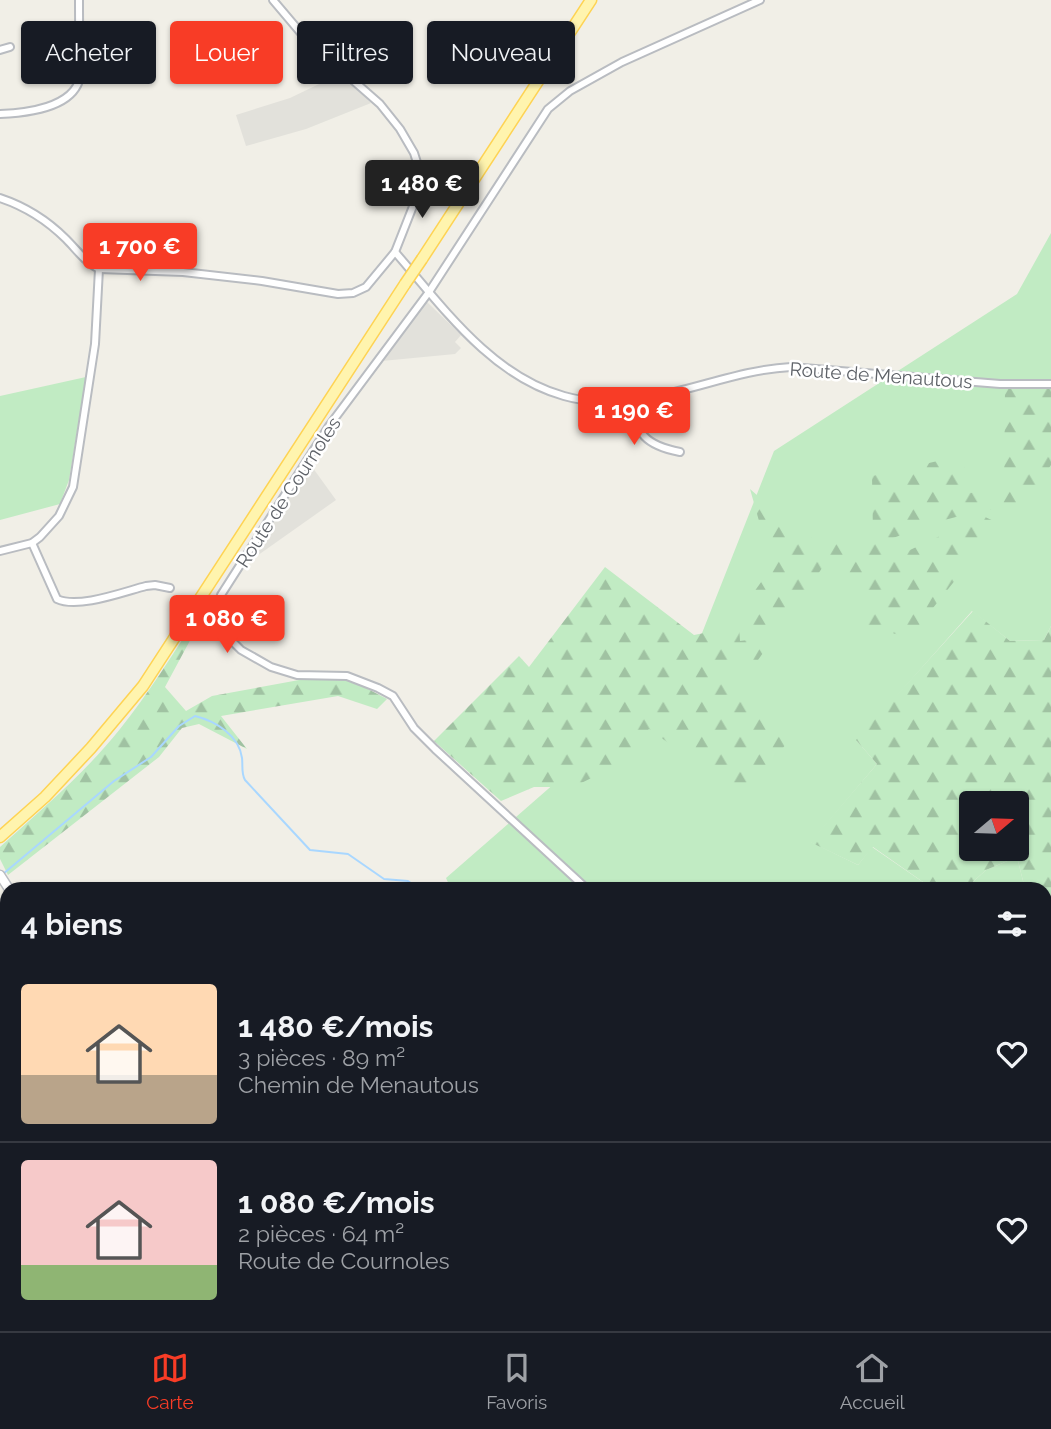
<!DOCTYPE html>
<html lang="fr">
<meta charset="utf-8">
<style>
:root{--surface:#171b24;--page:#20242c;--text:#f1f3f6;--muted:#9ea1a6;--line:#363941;--accent:#f83c26}
body{margin:0;font-family:Raleway,sans-serif;background:var(--page);color:var(--text);height:100vh;display:flex;flex-direction:column;font-size:26px;white-space:nowrap}
*{box-sizing:border-box;margin:0}
p{font-size:23px;color:var(--muted)}
.icon{flex:none;width:38px;height:38px;fill:none;stroke:currentColor;stroke-width:2;stroke-linecap:round;stroke-linejoin:round}
.map{position:relative;flex:1;overflow:hidden}
.details{position:absolute;left:0px;top:882px;width:1052px;height:450px;display:flex;flex-direction:column;background:var(--surface);border-radius:21px 21px 0 0;box-shadow:0 2px 5px #0004}
.details>*{flex:none}
.guide{position:absolute;left:21px;top:21px;width:700px;height:63px;display:flex;gap:14px}
.needle{width:46px;rotate:71deg}
.buttons{position:absolute;left:959px;top:791px;display:grid;gap:14px}
.buttons a{display:grid;place-items:center;width:70px;height:70px;border-radius:7px;background:var(--surface);box-shadow:0 2px 5px #0004;font-size:35px}
.price{position:absolute;translate:-50% -60px;padding:0 16px;border-radius:7px;background:var(--accent);color:#fff;font-size:23px;line-height:46px;filter:drop-shadow(0 2px 4px #0008)}
.price::after{content:'';position:absolute;left:50%;top:42px;width:21px;height:16px;margin-left:-10px;background:inherit;clip-path:polygon(0 0,100% 0,50% 100%)}
.price.active{background:#222;color:#fff}
ul{padding:0;list-style:none}
li{display:flex;align-items:center;gap:21px;height:175px;padding:0 21px}
li+li{border-top:2px solid var(--line)}
li span{display:grid;place-items:center;flex:none;width:196px;height:140px;border-radius:7px;color:#555}
li>.icon{margin-inline-start:auto}
span .icon{width:84px;height:84px;fill:#fffc;stroke-width:1}
li b{font-size:30px}
h2{display:flex;justify-content:space-between;align-items:center;height:84px;padding:0 21px;font-size:30px}
.tag{padding:0 24px;border-radius:7px;background:var(--surface);box-shadow:0 2px 5px #0004;font-size:24px;line-height:63px}
.tag.active{background:var(--accent);color:#fff}
.tabs{display:flex;justify-content:space-around;align-items:center;height:98px;border-top:2px solid var(--line);background:var(--surface);font-size:19px;color:var(--muted)}
.tabs a{display:grid;justify-items:center;gap:4px}
.tabs .active{color:var(--accent)}
.map>svg:first-child{display:block}
.industrial{fill:#e2e1db}
.green{fill:#c1ebc3}
.forest{fill:url(#forest-firs);fill-rule:evenodd}
.lines{fill:none;stroke-linecap:round;stroke-linejoin:round}
.stream{stroke:#a9d7ff;stroke-width:2}
.minor-casing{stroke:#b9bcc1;stroke-width:10}
.tertiary-casing{stroke:#b9bcc1;stroke-width:11}
.primary-casing{stroke:#fed353;stroke-width:13}
.minor{stroke:#fff;stroke-width:6}
.tertiary{stroke:#fff;stroke-width:8}
.primary{stroke:#fff4ae;stroke-width:10}
.primary-bridge-casing{stroke:#fed353;stroke-width:13;stroke-linecap:butt}
.primary-bridge{stroke:#fff4ae;stroke-width:10}
.labels{text-anchor:middle;stroke-width:5;stroke-linejoin:round;paint-order:stroke}
.street-label{font-size:19px;fill:#5e6268;stroke:#fff}
</style>
<div class="map">
<svg width="1051" height="1331" viewBox="0 0 1051 1331">
<defs>
<pattern id="forest-firs" width="22" height="20" patternUnits="userSpaceOnUse" patternTransform="scale(1.75)"><rect width="22" height="20" fill="#c1ebc3"/><path d="M5 1l3.5 6h-7zM16 11l3.5 6h-7z" fill="#a0c2a2"/></pattern>
</defs>
<rect width="100%" height="100%" fill="#f1efe7"/>
<g class="industrial">
<path d="M340 74 371 103 306 129 246 146 236 115 290 98Z"/>
<path d="M427 302 461 335 455 342 461 348 455 354 382 361Z"/>
<path d="M310 464 336 500 247 563Z"/>
</g>
<g class="green">
<path d="M1051 233V626L1044 640 1010 641 972 611 857 741 877 764 811 842 858 865 872 847 933 889H451L446 878 689 666 774 451 1017 294Z"/>
<path d="M86 377 69 480 60 504 0 520V396Z"/>
<path d="M1017 857 1025 889H965L986 870Z"/>
<path d="M1045 946H1051V1331H763L771 1325H1045Z"/>
</g>
<g class="forest">
<path d="M1005 389H1051V465L1019 511 986 509 937 522 893 538 886 547 897 556 983 516 1000 524 909 638 862 624 877 597 827 561 758 660 726 665 720 683 794 735 742 796 649 729 610 769 573 787H534L501 801 434 741 519 656 529 667 605 567 694 635 739 626 740 641 748 640 750 605 754 592 772 567 750 489 805 537 856 544 873 534 872 476 964 455 967 493 1004 491Z"/>
<path d="M973 611 1010 641 1044 640 1051 626V946H1045V889H1025L1017 857 986 870 965 889H933L873 847 858 865 810 842 877 764 856 740ZM1017 803V849H971V803Z"/>
<path d="M196 618 201 620 165 687 186 711 212 696 310 678 349 679 387 699 377 709 338 696 221 716 247 749 199 724 182 728 159 757 8 875 0 859V847C41 810 85 773 120 729 148 694 172 656 196 618Z"/>
</g>
<g class="lines">
<path class="stream" d="M3 874 114 781 151 757 179 726 195 716C215 721 239 735 242 758 243 766 241 773 245 780L310 850 348 854 384 879 408 881 419 889"/>
<defs>
<g id="minor">
<path d="M0 50 10 47"/>
<path d="M80 73H103L111 77"/>
<path d="M0 114C25 113 74 108 80 77 81 71 80 62 80 55 79 37 79 18 79 0"/>
<path d="M0 198C24 206 48 221 66 239 77 250 84 261 99 269L95 344 73 487 59 516 40 537 32 543 0 551"/>
<path d="M395 252C442 306 491 376 564 396 598 406 636 401 670 393 710 384 749 369 791 367L1000 384H1051"/>
<path d="M99 269 183 272 262 281 338 294 353 293 366 287 395 252 419 191 420 172 414 153 400 129 380 104 306 39 273 0"/>
<path d="M629 401C638 434 644 445 680 452"/>
<path d="M32 543 57 599C78 609 123 592 146 586L155 585 170 588"/>
<path d="M587 889 435 749 414 728 393 696 378 688 347 676 297 675 271 667 241 650 229 638 220 624 217 610 221 595 329 426 429 292 548 109 570 91 622 62 760 0"/>
<path d="M1045 1038 1051 1037"/>
<path d="M50 1325V1331"/>
<path d="M770 1325 772 1327"/>
</g>
<g id="tertiary">
<path d="M0 875 9 889"/>
<path d="M1045 1196 1051 1197"/>
</g>
<g id="primary">
<path d="M422 259 591 0"/>
<path d="M0 837 45 797 91 748 143 686 405 284"/>
</g>
</defs>
<use href="#minor" class="minor-casing"/>
<use href="#tertiary" class="tertiary-casing"/>
<use href="#primary" class="primary-casing"/>
<use href="#minor" class="minor"/>
<use href="#tertiary" class="tertiary"/>
<use href="#primary" class="primary"/>
<defs>
<path id="primary-bridge" d="M405 284 422 259"/>
</defs>
<use href="#primary-bridge" class="primary-bridge-casing"/>
<use href="#primary-bridge" class="primary-bridge"/>
</g>
<g class="labels">
<g class="street-label">
<text transform="translate(881 375) rotate(4)" y="7">Route de Menautous</text>
<text transform="translate(288 492) rotate(-57)" y="7">Route de Cournoles</text>
</g>
</g>
</svg>
<div class="buttons">
<a><svg class="needle" viewBox="-14 -14 28 28"><path d="M0-13l5 13h-10z" fill="#e53935"/><path d="M0 13l5-13h-10z" fill="#9ea1a6"/></svg></a>
</div>
<b class="price active" style="left:422px;top:220px">1 480 €</b>
<b class="price" style="left:140px;top:283px">1 700 €</b>
<b class="price" style="left:634px;top:447px">1 190 €</b>
<b class="price" style="left:227px;top:655px">1 080 €</b>
<div class="guide">
<a class="tag">Acheter</a>
<a class="tag active">Louer</a>
<a class="tag">Filtres</a>
<a class="tag">Nouveau</a>
</div>
<section class="details">
<h2>4 biens<svg class="icon" aria-label="filters" viewBox="0 0 24 24"><path d="M4 7h16M4 17h16"/><circle cx="9" cy="7" r="2"/><circle cx="15" cy="17" r="2"/></svg></h2>
<ul>
<li><span style="background:linear-gradient(#ffd9b3 65%,#b9a48a 0)"><svg class="icon" aria-label="home" viewBox="0 0 24 24"><path d="M3 11l9-7 9 7M6 9v11h12V9"/></svg></span><div><b>1 480 €/mois</b><p>3 pièces · 89 m²</p><p>Chemin de Menautous</p></div><svg class="icon" aria-label="heart" viewBox="0 0 24 24"><path d="M12 20l-8-8c-3-5 5-10 8-4 3-6 11-1 8 4z"/></svg></li>
<li><span style="background:linear-gradient(#f6c9c9 75%,#8fb573 0)"><svg class="icon" aria-label="home" viewBox="0 0 24 24"><path d="M3 11l9-7 9 7M6 9v11h12V9"/></svg></span><div><b>1 080 €/mois</b><p>2 pièces · 64 m²</p><p>Route de Cournoles</p></div><svg class="icon" aria-label="heart" viewBox="0 0 24 24"><path d="M12 20l-8-8c-3-5 5-10 8-4 3-6 11-1 8 4z"/></svg></li>
</ul>
</section>
</div>
<nav class="tabs">
<a class="active"><svg class="icon" aria-label="map" viewBox="0 0 24 24"><path d="M3 6l6-2 6 2 6-2v14l-6 2-6-2-6 2zM9 4v14M15 6v14"/></svg>Carte</a>
<a><svg class="icon" aria-label="saved" viewBox="0 0 24 24"><path d="M7 4h10v16l-5-4-5 4z"/></svg>Favoris</a>
<a><svg class="icon" aria-label="home" viewBox="0 0 24 24"><path d="M3 11l9-7 9 7M6 9v11h12V9"/></svg>Accueil</a>
</nav>
